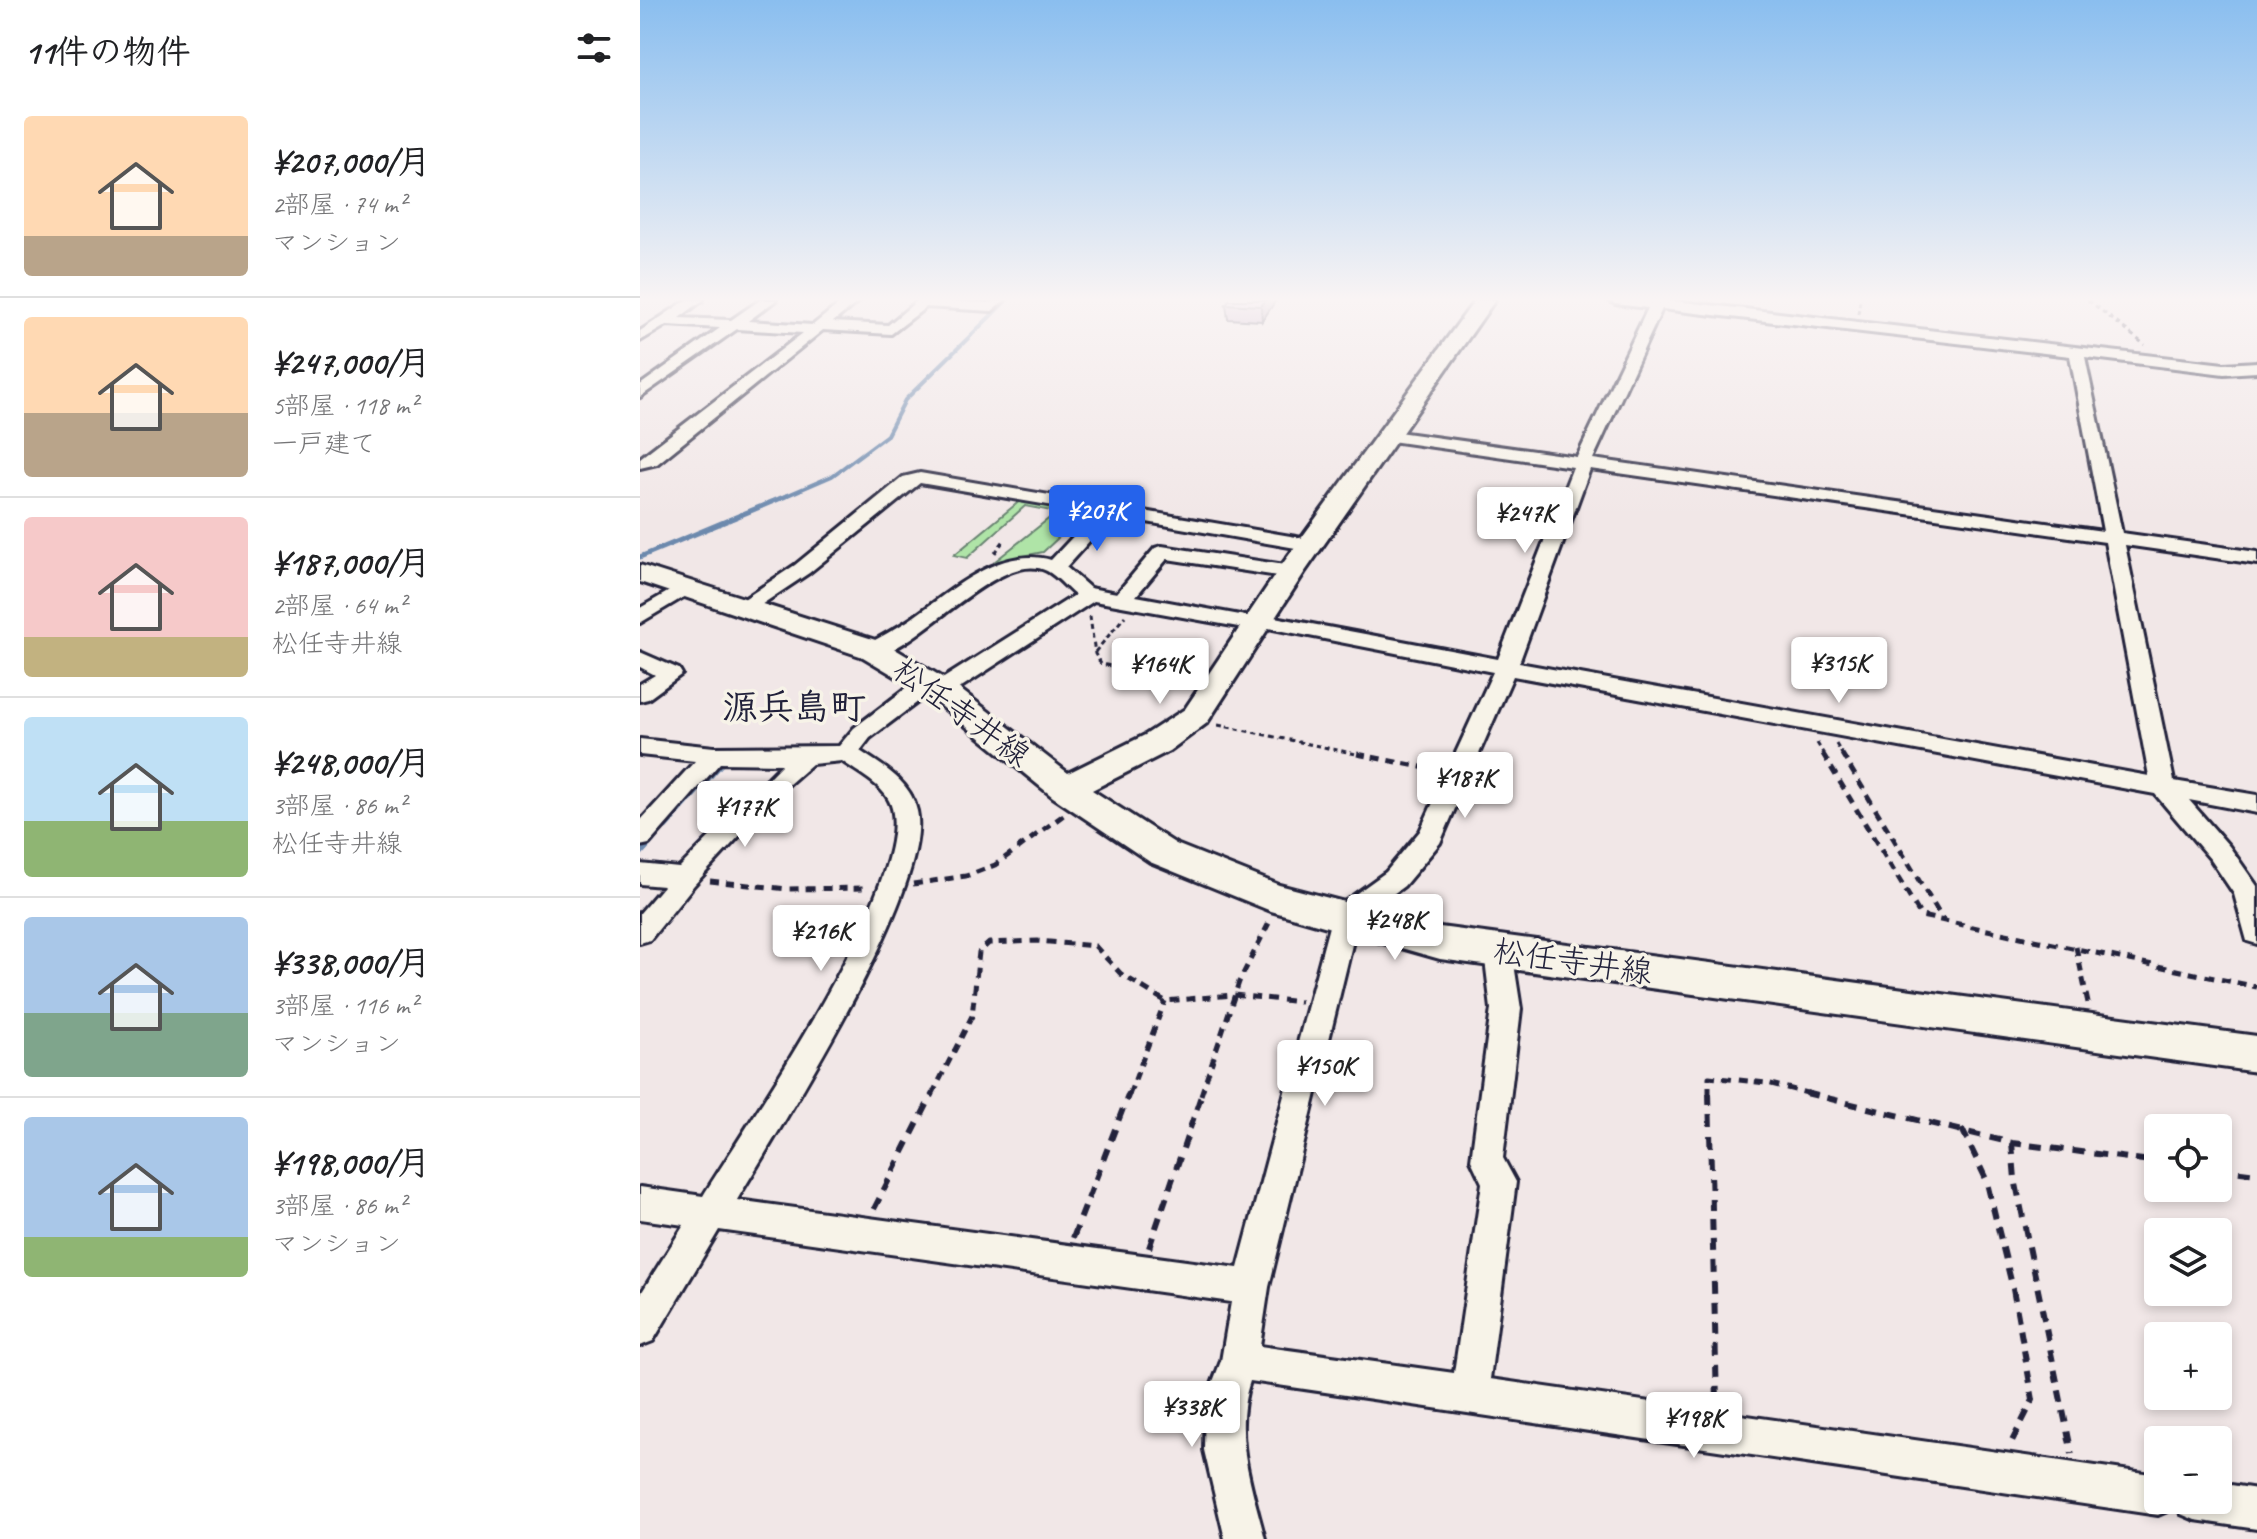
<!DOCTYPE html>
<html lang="ja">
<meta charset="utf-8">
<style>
:root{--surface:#fff;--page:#f6f6f6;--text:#202124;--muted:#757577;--line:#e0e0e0;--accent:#2563eb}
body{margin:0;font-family:Caveat,"Klee One",sans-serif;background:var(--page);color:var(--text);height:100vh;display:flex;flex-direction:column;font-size:30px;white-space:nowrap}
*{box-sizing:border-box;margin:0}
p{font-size:26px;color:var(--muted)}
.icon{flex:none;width:44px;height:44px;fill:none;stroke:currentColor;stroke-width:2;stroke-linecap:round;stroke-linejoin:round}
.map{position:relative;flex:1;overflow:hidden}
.panel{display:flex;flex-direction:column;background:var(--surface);width:640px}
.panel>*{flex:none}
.controls{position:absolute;left:1504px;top:1114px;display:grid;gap:16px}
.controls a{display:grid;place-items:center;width:88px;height:88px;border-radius:8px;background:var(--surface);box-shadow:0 4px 12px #0003;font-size:40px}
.price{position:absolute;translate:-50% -68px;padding:0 18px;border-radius:8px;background:#fff;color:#222;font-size:26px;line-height:52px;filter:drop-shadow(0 2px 4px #0008)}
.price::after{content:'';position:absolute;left:50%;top:48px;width:24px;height:18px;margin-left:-12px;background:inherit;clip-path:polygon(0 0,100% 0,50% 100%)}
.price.on{background:var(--accent);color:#fff}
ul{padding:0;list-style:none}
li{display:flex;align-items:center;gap:24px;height:200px;padding:0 24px}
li+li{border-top:2px solid var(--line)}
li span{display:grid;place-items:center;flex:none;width:224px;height:160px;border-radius:8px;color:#555}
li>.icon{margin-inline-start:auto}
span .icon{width:96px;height:96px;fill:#fffc;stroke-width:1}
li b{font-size:34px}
h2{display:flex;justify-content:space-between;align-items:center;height:96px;padding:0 24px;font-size:34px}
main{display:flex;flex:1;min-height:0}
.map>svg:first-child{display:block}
.green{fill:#afe4a7;stroke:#688371;stroke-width:2}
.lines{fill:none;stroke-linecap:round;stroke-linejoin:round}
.stream-far2{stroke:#6c89ad;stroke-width:4}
.stream-far1{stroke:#6c89ad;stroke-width:5}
.stream{stroke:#6c89ad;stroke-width:7}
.street-casing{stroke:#22223b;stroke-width:6}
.secondary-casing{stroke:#22223b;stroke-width:6}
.path-far2{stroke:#22223b;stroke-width:3;stroke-dasharray:5 4;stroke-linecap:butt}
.path-far1{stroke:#22223b;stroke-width:5;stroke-dasharray:9 7;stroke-linecap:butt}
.path{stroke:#22223b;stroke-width:6;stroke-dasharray:12 9;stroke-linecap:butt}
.street{fill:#f7f3e8;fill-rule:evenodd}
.secondary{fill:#f7f3e8;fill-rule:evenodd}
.wall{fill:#bb9dc2;stroke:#22223b;stroke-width:2}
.shaded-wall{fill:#98809e;stroke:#22223b;stroke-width:2}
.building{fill:#d9b7e2;stroke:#22223b;stroke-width:2}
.labels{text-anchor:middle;stroke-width:7;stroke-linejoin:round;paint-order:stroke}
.street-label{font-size:32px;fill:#22223b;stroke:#f7f3e8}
.quarter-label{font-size:36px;font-weight:bold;fill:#22223b;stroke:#f7f3e8}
</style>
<main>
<section class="panel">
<h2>11件の物件<svg class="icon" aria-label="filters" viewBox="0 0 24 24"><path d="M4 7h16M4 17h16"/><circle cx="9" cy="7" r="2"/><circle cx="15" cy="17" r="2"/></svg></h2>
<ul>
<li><span style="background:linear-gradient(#ffd9b3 75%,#b9a48a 0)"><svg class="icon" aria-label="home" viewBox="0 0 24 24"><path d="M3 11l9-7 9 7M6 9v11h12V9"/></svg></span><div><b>¥207,000/月</b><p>2部屋 · 74 m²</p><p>マンション</p></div></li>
<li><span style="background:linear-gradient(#ffd9b3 60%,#b9a48a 0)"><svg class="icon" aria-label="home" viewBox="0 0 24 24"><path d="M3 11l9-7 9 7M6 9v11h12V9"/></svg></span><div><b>¥247,000/月</b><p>5部屋 · 118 m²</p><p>一戸建て</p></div></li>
<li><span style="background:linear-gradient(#f6c9c9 75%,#c2b280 0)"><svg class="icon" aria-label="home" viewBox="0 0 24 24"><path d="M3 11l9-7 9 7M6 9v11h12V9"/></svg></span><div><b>¥187,000/月</b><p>2部屋 · 64 m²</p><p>松任寺井線</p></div></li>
<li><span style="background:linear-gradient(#bfe0f5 65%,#8fb573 0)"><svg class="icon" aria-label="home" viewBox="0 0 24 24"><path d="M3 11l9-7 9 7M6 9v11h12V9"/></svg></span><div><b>¥248,000/月</b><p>3部屋 · 86 m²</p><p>松任寺井線</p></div></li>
<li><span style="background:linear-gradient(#a9c7e8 60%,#7fa58c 0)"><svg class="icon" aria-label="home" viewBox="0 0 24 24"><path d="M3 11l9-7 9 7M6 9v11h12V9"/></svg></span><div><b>¥338,000/月</b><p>3部屋 · 116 m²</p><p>マンション</p></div></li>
<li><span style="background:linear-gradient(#a9c7e8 75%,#8fb573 0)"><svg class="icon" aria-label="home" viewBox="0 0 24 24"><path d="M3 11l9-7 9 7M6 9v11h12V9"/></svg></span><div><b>¥198,000/月</b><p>3部屋 · 86 m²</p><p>マンション</p></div></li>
</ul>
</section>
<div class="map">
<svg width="1617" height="1539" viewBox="0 0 1617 1539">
<rect width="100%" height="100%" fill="#f1e7e7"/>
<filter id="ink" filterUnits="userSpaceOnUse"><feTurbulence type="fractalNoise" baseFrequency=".0125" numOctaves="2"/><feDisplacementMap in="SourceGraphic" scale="16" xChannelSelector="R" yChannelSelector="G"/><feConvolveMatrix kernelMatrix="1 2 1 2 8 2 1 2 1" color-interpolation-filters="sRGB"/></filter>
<g filter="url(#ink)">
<path class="green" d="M381 500 447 511 403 552 354 562 417 512 385 506 327 558 314 555Z"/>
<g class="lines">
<path class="stream-far2" d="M141 498 192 476 247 435 265 400 367 300"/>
<path class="stream-far1" d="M0 557 146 496"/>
<g class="stream">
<path d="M25 826 81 763"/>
<path d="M0 853 12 840"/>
</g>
<defs>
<g id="street">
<path d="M47 300H63L39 318 91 320 120 300H136L108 321 173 325 204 300H220L193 322 248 325 278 300 348 303 365 300 352 311 286 307 251 334 183 330 17 464 0 468V458L163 333 97 329 0 397V385L80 328 27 325 0 341V331Z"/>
<path d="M968 300H1026L1584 364 1617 362V372L1584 374 1445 357 1482 533 1617 552V564L1485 545 1534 781 1617 795V813L1549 800 1589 846 1617 886V944L1607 941 1594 894 1571 860 1515 794 873 676 800 843 764 886 718 920 629 1287 620 1346 814 1373 842 1183 831 1160 851 1009 844 951 848 943 858 940 868 943 872 951 881 1009 863 1158 876 1182 850 1379 1518 1475V1500H1578V1483L1617 1489V1529L1555 1520 1541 1514 1535 1501 1532 1509 1518 1515 610 1381C592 1434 612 1487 625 1539H585L564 1450 565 1402 581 1361 591 1302 79 1230 13 1341 0 1346V1295L44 1225 0 1219V1187L63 1196C106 1126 277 879 251 805 244 785 218 773 202 761L172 764 140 792 54 885 10 940 0 943V913L23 886 0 884V864L39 868 142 764 80 763 9 844 0 846V821L55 761 0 755V739L74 747 199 746 214 728 281 677 289 675 299 681 435 595C426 588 417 576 407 571 356 546 268 665 226 655L223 650 226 645C244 635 263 625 279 613 317 586 362 546 411 560L455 513 280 483 169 573 112 611H98L95 607 98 603 155 565 263 477 280 473 680 541 683 545 673 551 472 516 426 567 450 588 477 593 515 548 522 546 651 566 658 568 661 572 658 576 651 578 527 559 496 596 611 617 619 614 858 659 933 467 751 441 743 436 751 431 937 457 1008 308 975 304ZM1022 309 1430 356 1463 531 953 459ZM950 469 1465 542 1509 776 879 663ZM454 601 615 630 623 627 853 672 780 831 746 872 696 908 692 915 598 1268 97 1200C140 1127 294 888 277 811 271 782 243 766 220 751L230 738 291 692 301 697 309 695Z"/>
<path d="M45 582 52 584 55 588 52 592 0 623V608Z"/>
<path d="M0 652 39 669 42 674 8 699 0 701V684L15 675 0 667Z"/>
</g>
<path id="secondary" d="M835 300H855L664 573 567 723 529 751 452 790 536 844 639 885 800 927 1617 1036V1072L800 959 631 911 510 862 413 797 290 697 223 657 0 582V565L245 643 312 683 428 773 505 735 545 709 641 566Z"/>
</defs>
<use href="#street" class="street-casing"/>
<use href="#secondary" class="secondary-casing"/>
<g class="path-far2">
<path d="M1448 300 1505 345"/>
<path d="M1218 314 1220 300"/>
<path d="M355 553 365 539"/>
<path d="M450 616 455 654 461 664 552 683"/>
<path d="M455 652 485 616"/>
<path d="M578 725 726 756"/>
<path d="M1177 743 1185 756"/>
<path d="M1196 744 1203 756"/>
</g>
<g class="path-far1">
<path d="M717 754 796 770"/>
<path d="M1183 754 1281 916 1617 987"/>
<path d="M1202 754 1303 920"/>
<path d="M70 881 148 889 228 888"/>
<path d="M273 884 326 876 355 865 425 814"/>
<path d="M1436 947 1448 1003"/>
<path d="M292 1095 332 1016 339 952 349 943 398 941 455 946 481 974 525 1001 594 995 661 1002"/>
<path d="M489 1095 525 1001"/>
<path d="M561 1095 599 982 631 919"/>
<path d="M1069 1095V1077L1127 1083 1175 1095"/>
</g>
<g class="path">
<path d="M1069 1093 1077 1402"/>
<path d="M1166 1093 1372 1143 1518 1162"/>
<path d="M1322 1129 1346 1179 1373 1289 1393 1400 1371 1443"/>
<path d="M1372 1143 1375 1179 1432 1454"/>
<path d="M1578 1169 1617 1174"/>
<path d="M234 1209 293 1093"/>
<path d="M433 1238 489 1093"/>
<path d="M509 1248 562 1093"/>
</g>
<use href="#street" class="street"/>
<use href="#secondary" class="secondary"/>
</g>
<path class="wall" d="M636 300 622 321 588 319 586 304Z"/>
<path class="shaded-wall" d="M625 300H636L622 321 621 306Z"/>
<path class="building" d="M589 300H625L621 306 586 304Z"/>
</g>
<linearGradient id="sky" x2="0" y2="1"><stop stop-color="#8abeef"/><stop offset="0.58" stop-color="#f9f4f4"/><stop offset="1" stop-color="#f9f4f4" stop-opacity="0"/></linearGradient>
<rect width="1617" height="516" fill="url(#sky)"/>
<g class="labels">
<g class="street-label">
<text transform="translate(322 712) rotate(36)" y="11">松任寺井線</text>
<text transform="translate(933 961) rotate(8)" y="11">松任寺井線</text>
</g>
<g class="quarter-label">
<text x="154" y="719">源兵島町</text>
</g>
</g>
</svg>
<div class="controls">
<a><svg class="icon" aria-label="locate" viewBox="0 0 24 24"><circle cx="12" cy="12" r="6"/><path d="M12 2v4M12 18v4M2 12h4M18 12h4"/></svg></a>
<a><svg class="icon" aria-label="layers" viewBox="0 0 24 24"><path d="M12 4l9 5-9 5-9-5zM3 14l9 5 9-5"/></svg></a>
<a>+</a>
<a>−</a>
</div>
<b class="price on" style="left:457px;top:553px">¥207K</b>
<b class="price" style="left:885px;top:555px">¥247K</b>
<b class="price" style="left:1199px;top:705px">¥315K</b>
<b class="price" style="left:520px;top:706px">¥164K</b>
<b class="price" style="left:825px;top:820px">¥187K</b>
<b class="price" style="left:105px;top:849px">¥177K</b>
<b class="price" style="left:755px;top:962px">¥248K</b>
<b class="price" style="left:181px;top:973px">¥216K</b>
<b class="price" style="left:685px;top:1108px">¥150K</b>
<b class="price" style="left:552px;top:1449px">¥338K</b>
<b class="price" style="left:1054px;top:1460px">¥198K</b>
</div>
</main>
